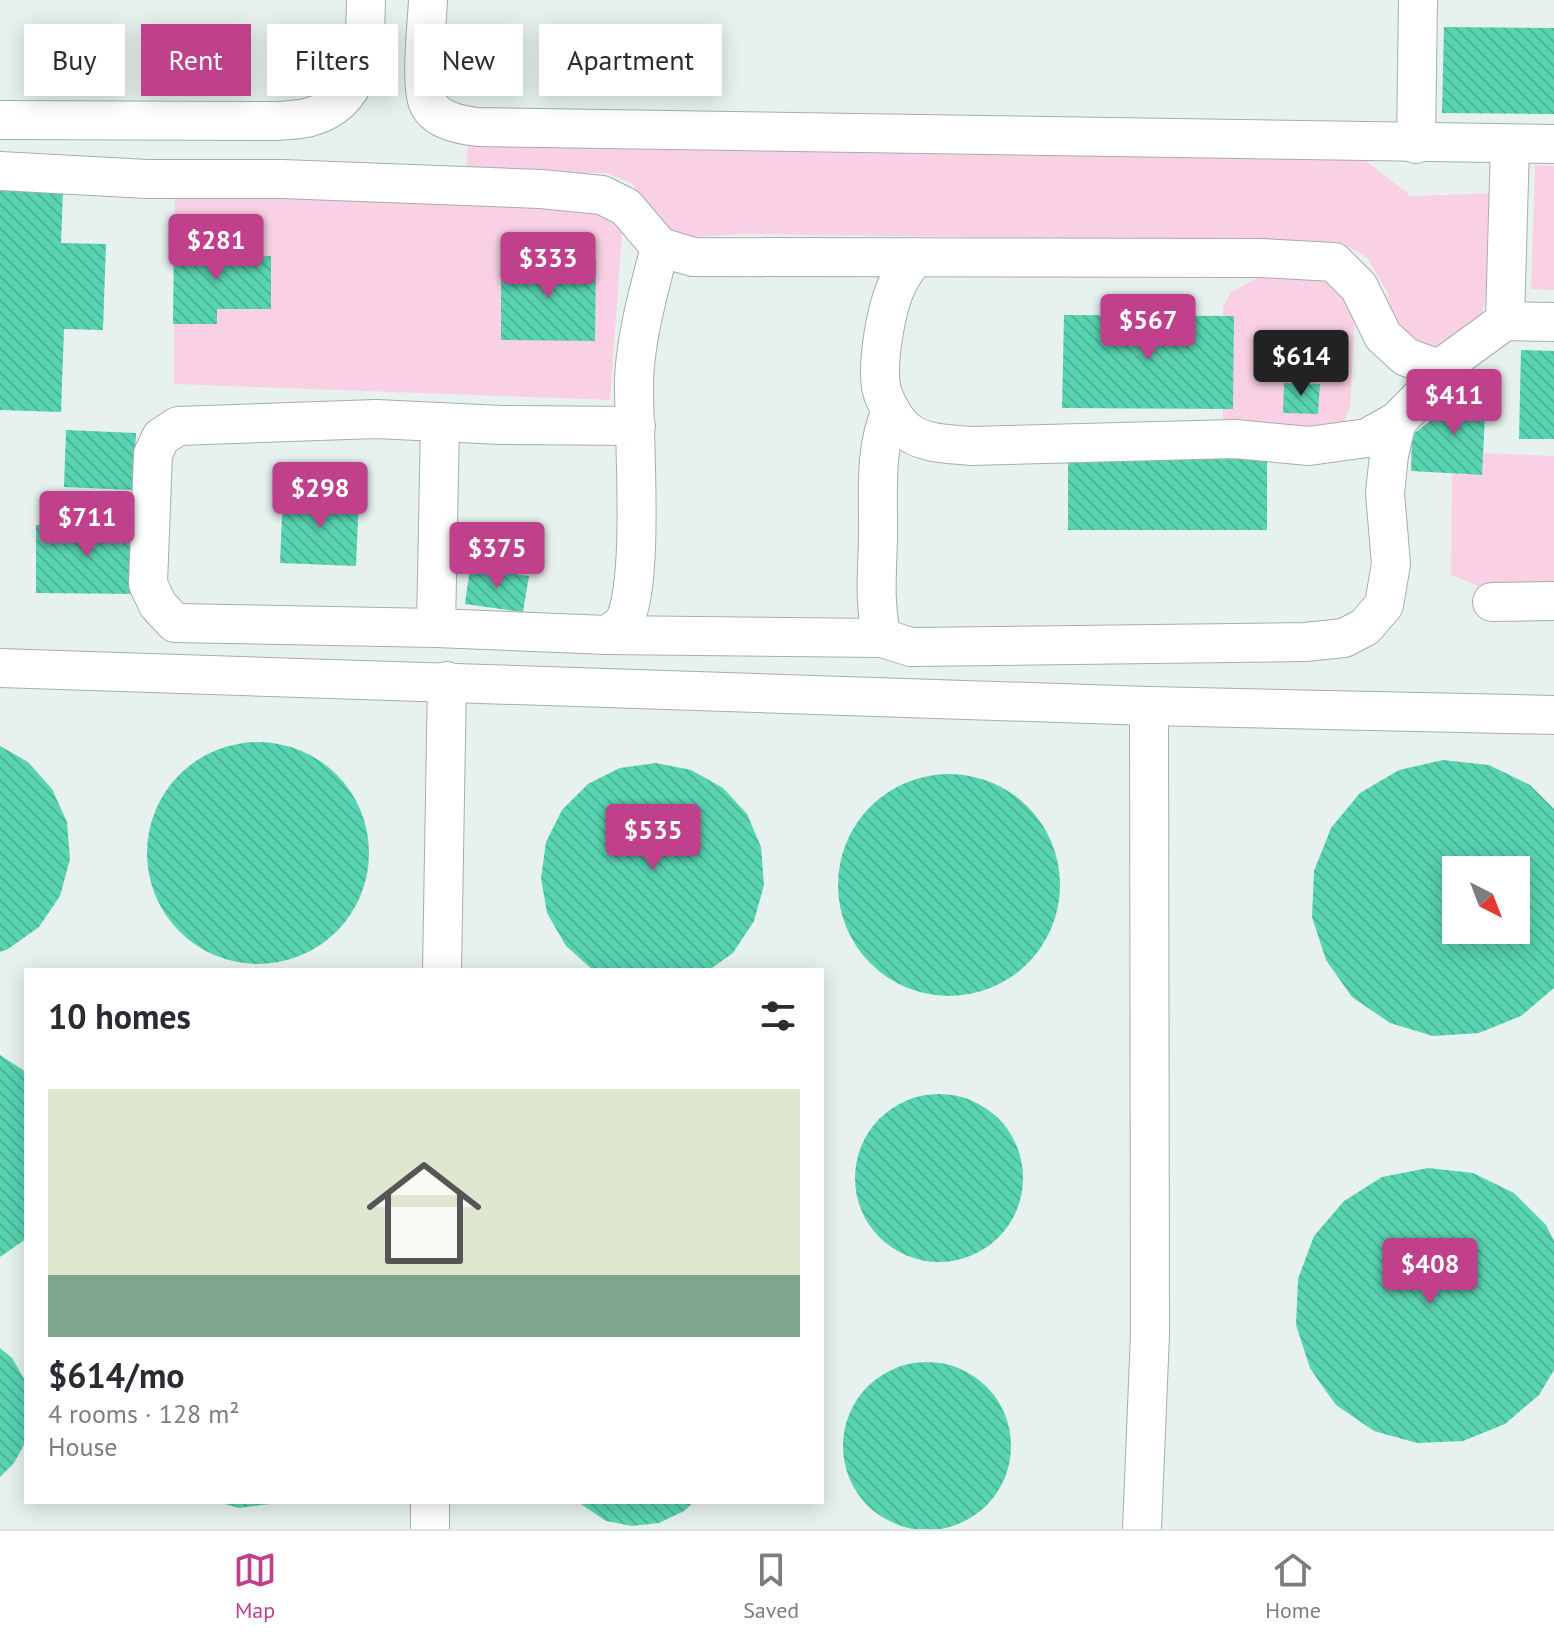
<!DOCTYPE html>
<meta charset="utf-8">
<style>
:root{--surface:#fff;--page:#f7f7f7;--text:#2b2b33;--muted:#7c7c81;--line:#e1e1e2;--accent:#c0408b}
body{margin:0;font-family:"PT Sans",sans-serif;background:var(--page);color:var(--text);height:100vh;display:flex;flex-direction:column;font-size:30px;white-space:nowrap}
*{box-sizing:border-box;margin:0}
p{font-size:26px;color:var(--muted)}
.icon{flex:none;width:44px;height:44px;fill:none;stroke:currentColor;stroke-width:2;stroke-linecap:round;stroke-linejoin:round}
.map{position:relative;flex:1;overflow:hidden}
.side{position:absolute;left:24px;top:968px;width:800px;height:536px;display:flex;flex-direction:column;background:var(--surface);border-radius:0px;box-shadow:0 4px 20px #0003}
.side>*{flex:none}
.guide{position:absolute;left:24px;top:24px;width:800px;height:72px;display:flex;gap:16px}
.needle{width:52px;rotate:138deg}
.controls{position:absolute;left:1442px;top:856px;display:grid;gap:16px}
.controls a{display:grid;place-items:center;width:88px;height:88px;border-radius:0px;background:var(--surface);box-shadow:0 4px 20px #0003;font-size:40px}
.price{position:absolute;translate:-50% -68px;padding:0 18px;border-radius:8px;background:var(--accent);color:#fff;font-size:26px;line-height:52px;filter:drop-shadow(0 2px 4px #0008)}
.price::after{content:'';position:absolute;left:50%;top:48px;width:24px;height:18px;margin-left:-12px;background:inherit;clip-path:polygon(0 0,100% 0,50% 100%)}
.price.active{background:#222;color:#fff}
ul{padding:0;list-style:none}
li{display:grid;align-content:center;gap:16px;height:424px;padding:0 24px}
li+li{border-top:2px solid var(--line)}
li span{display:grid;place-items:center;height:248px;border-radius:0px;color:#555}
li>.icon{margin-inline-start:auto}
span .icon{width:144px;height:144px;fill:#fffc;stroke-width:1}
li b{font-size:34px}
h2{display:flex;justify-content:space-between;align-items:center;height:96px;padding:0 24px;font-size:34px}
.pill{padding:0 28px;border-radius:0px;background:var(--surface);box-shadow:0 4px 20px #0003;font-size:28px;line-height:72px}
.pill.active{background:var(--accent);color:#fff}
.menu{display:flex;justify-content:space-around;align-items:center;height:112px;border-top:2px solid var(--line);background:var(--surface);font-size:22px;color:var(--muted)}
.menu a{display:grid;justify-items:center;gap:4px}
.menu .active{color:var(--accent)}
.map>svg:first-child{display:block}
.green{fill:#fad1e4}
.building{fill:url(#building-back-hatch);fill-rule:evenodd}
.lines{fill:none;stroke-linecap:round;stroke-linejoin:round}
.minor-casing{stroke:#a4aeaa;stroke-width:40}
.minor{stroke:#fff;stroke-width:38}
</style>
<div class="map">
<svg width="1554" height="1529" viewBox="0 0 1554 1529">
<defs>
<pattern id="building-back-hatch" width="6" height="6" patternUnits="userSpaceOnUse" patternTransform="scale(2)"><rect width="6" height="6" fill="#58d4b0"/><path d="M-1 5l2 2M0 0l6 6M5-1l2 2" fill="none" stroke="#4db698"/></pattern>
</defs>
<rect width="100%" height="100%" fill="#e7f2ee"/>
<g class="green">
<path d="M468 142 924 154 1365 160 1411 196 1493 193C1491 228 1494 276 1483 310 1480 321 1461 340 1449 344 1436 348 1419 343 1406 341L1389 310 1388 293 1366 256 1338 242 740 234 684 238 671 233 631 183 606 173H466Z"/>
<path d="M1535 165 1554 166V290L1531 289Z"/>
<path d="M175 195 603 209 622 232 610 400 174 384Z"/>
<path d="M1261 276 1317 278 1335 285 1355 314 1350 408 1343 423C1309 431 1255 432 1223 419V307L1231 292Z"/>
<path d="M1482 453 1554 456V593L1489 590 1451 575 1452 474 1482 475Z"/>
</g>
<g class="building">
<path d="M1444 27 1554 28V114L1442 113Z"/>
<path d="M0 189 63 191 61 243 106 244 103 330 64 329 61 412 0 410Z"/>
<path d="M174 237H209L208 256H271V309H217V324H173Z"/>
<path d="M501 259 596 260 595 341 501 340Z"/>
<path d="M1064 315 1234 316 1233 409 1062 408Z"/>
<path d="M1521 350 1554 351V439H1519Z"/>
<path d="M1487 377 1482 475 1411 471 1412 435Z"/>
<path d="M1284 383 1320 384 1318 414 1283 413Z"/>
<path d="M66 430 136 433 133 490 64 487Z"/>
<rect x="1068" y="454" width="199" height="76"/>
<path d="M283 493 359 496 356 566 280 563Z"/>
<path d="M36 525H139L138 594 36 593Z"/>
<path d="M470 568 529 576 523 612 465 604Z"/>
<circle cx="258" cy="853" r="111"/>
<path d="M0 746 28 762 52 789 67 822 70 859 60 896 39 927 8 949 0 952Z"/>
<path d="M1443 760 1489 765 1530 785 1554 809V988L1521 1016 1479 1033 1433 1036 1390 1023 1352 997 1326 960 1312 917 1314 871 1331 828 1360 793 1399 770ZM1456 870H1516V930H1456Z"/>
<path d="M656 763 691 770 723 788 747 814 761 847 764 885 754 921 733 953 709 970H593L566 946 547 913 541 878 546 842 562 810 588 784 620 768Z"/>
<circle cx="949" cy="885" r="111"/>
<path d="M0 1055 26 1072V1239L0 1257Z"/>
<circle cx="939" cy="1178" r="84"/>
<path d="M1428 1168 1473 1173 1514 1193 1546 1225 1554 1241V1370L1539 1395 1505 1424 1463 1441 1417 1443 1374 1431 1336 1405 1318 1380 1310 1368 1296 1325 1298 1279 1314 1236 1344 1201 1382 1177Z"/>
<path d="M0 1348 12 1358 26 1382V1441L14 1463 0 1477Z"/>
<circle cx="927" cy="1446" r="84"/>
<path d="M218 1502H270V1504L239 1508Z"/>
<path d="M578 1502H694L684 1511 659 1523 632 1526 606 1521Z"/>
</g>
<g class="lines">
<defs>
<g id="minor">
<path d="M428 0C427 22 420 86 428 103 436 121 461 125 478 127L1554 144"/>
<path d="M0 120 278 121C288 120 300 120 310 117 365 102 365 46 366 0"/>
<path d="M1416 144 1418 0"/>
<path d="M0 171 147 179H282L541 189 602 195 626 207 660 247 693 257 1260 258 1334 262 1359 287 1383 336 1406 357 1439 369"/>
<path d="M914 257C909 266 902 274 898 283 886 307 877 361 881 387 884 401 895 421 906 430 921 444 951 444 971 446L1235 439 1309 446 1367 438 1397 421 1425 393 1439 369 1505 321 1554 322"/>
<path d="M1505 321 1510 144"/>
<path d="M891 411C873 451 879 497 878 539 877 574 874 604 882 638L911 647 1305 642 1344 638 1365 627 1384 605 1391 564 1385 493 1389 455 1397 421"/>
<path d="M636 426 501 425 376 419 178 426 161 437 153 454 148 584 158 605 175 623 436 628 607 635C611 632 618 628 622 624 646 593 633 425 634 379 636 335 649 290 660 247"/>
<path d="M1492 602 1554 601"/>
<path d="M436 628 440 422"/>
<path d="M607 635 882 638"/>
<path d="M0 668 1149 706 1554 715"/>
<path d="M442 970 447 681"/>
<path d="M430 1529V1502"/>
<path d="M1142 1529 1150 1334 1149 706"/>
</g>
</defs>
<use href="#minor" class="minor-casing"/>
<use href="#minor" class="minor"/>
</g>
</svg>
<div class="controls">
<a><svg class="needle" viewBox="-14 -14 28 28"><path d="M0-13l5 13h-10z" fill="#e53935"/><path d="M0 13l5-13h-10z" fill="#7c7c81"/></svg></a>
</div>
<b class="price" style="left:216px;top:282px">$281</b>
<b class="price" style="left:548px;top:300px">$333</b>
<b class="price" style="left:1148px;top:362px">$567</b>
<b class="price active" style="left:1301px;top:398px">$614</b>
<b class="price" style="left:1454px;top:437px">$411</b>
<b class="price" style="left:320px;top:530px">$298</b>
<b class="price" style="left:87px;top:559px">$711</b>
<b class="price" style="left:497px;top:590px">$375</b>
<b class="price" style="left:653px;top:872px">$535</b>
<b class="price" style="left:1430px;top:1306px">$408</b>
<div class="guide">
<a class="pill">Buy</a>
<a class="pill active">Rent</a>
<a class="pill">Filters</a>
<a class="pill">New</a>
<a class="pill">Apartment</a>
</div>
<section class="side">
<h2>10 homes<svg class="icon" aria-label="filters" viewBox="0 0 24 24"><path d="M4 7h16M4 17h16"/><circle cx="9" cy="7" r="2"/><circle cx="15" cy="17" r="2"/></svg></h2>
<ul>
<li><span style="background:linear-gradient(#dfe7d0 75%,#7fa58c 0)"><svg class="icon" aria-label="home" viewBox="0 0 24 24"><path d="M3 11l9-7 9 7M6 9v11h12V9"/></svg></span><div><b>$614/mo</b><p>4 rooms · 128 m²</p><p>House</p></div></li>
</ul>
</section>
</div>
<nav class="menu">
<a class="active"><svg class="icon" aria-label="map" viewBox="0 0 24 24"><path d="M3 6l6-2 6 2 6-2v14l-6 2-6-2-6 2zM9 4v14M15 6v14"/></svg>Map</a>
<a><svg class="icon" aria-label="saved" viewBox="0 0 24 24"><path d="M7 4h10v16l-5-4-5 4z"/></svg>Saved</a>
<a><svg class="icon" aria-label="home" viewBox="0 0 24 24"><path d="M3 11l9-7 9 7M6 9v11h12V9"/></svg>Home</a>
</nav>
